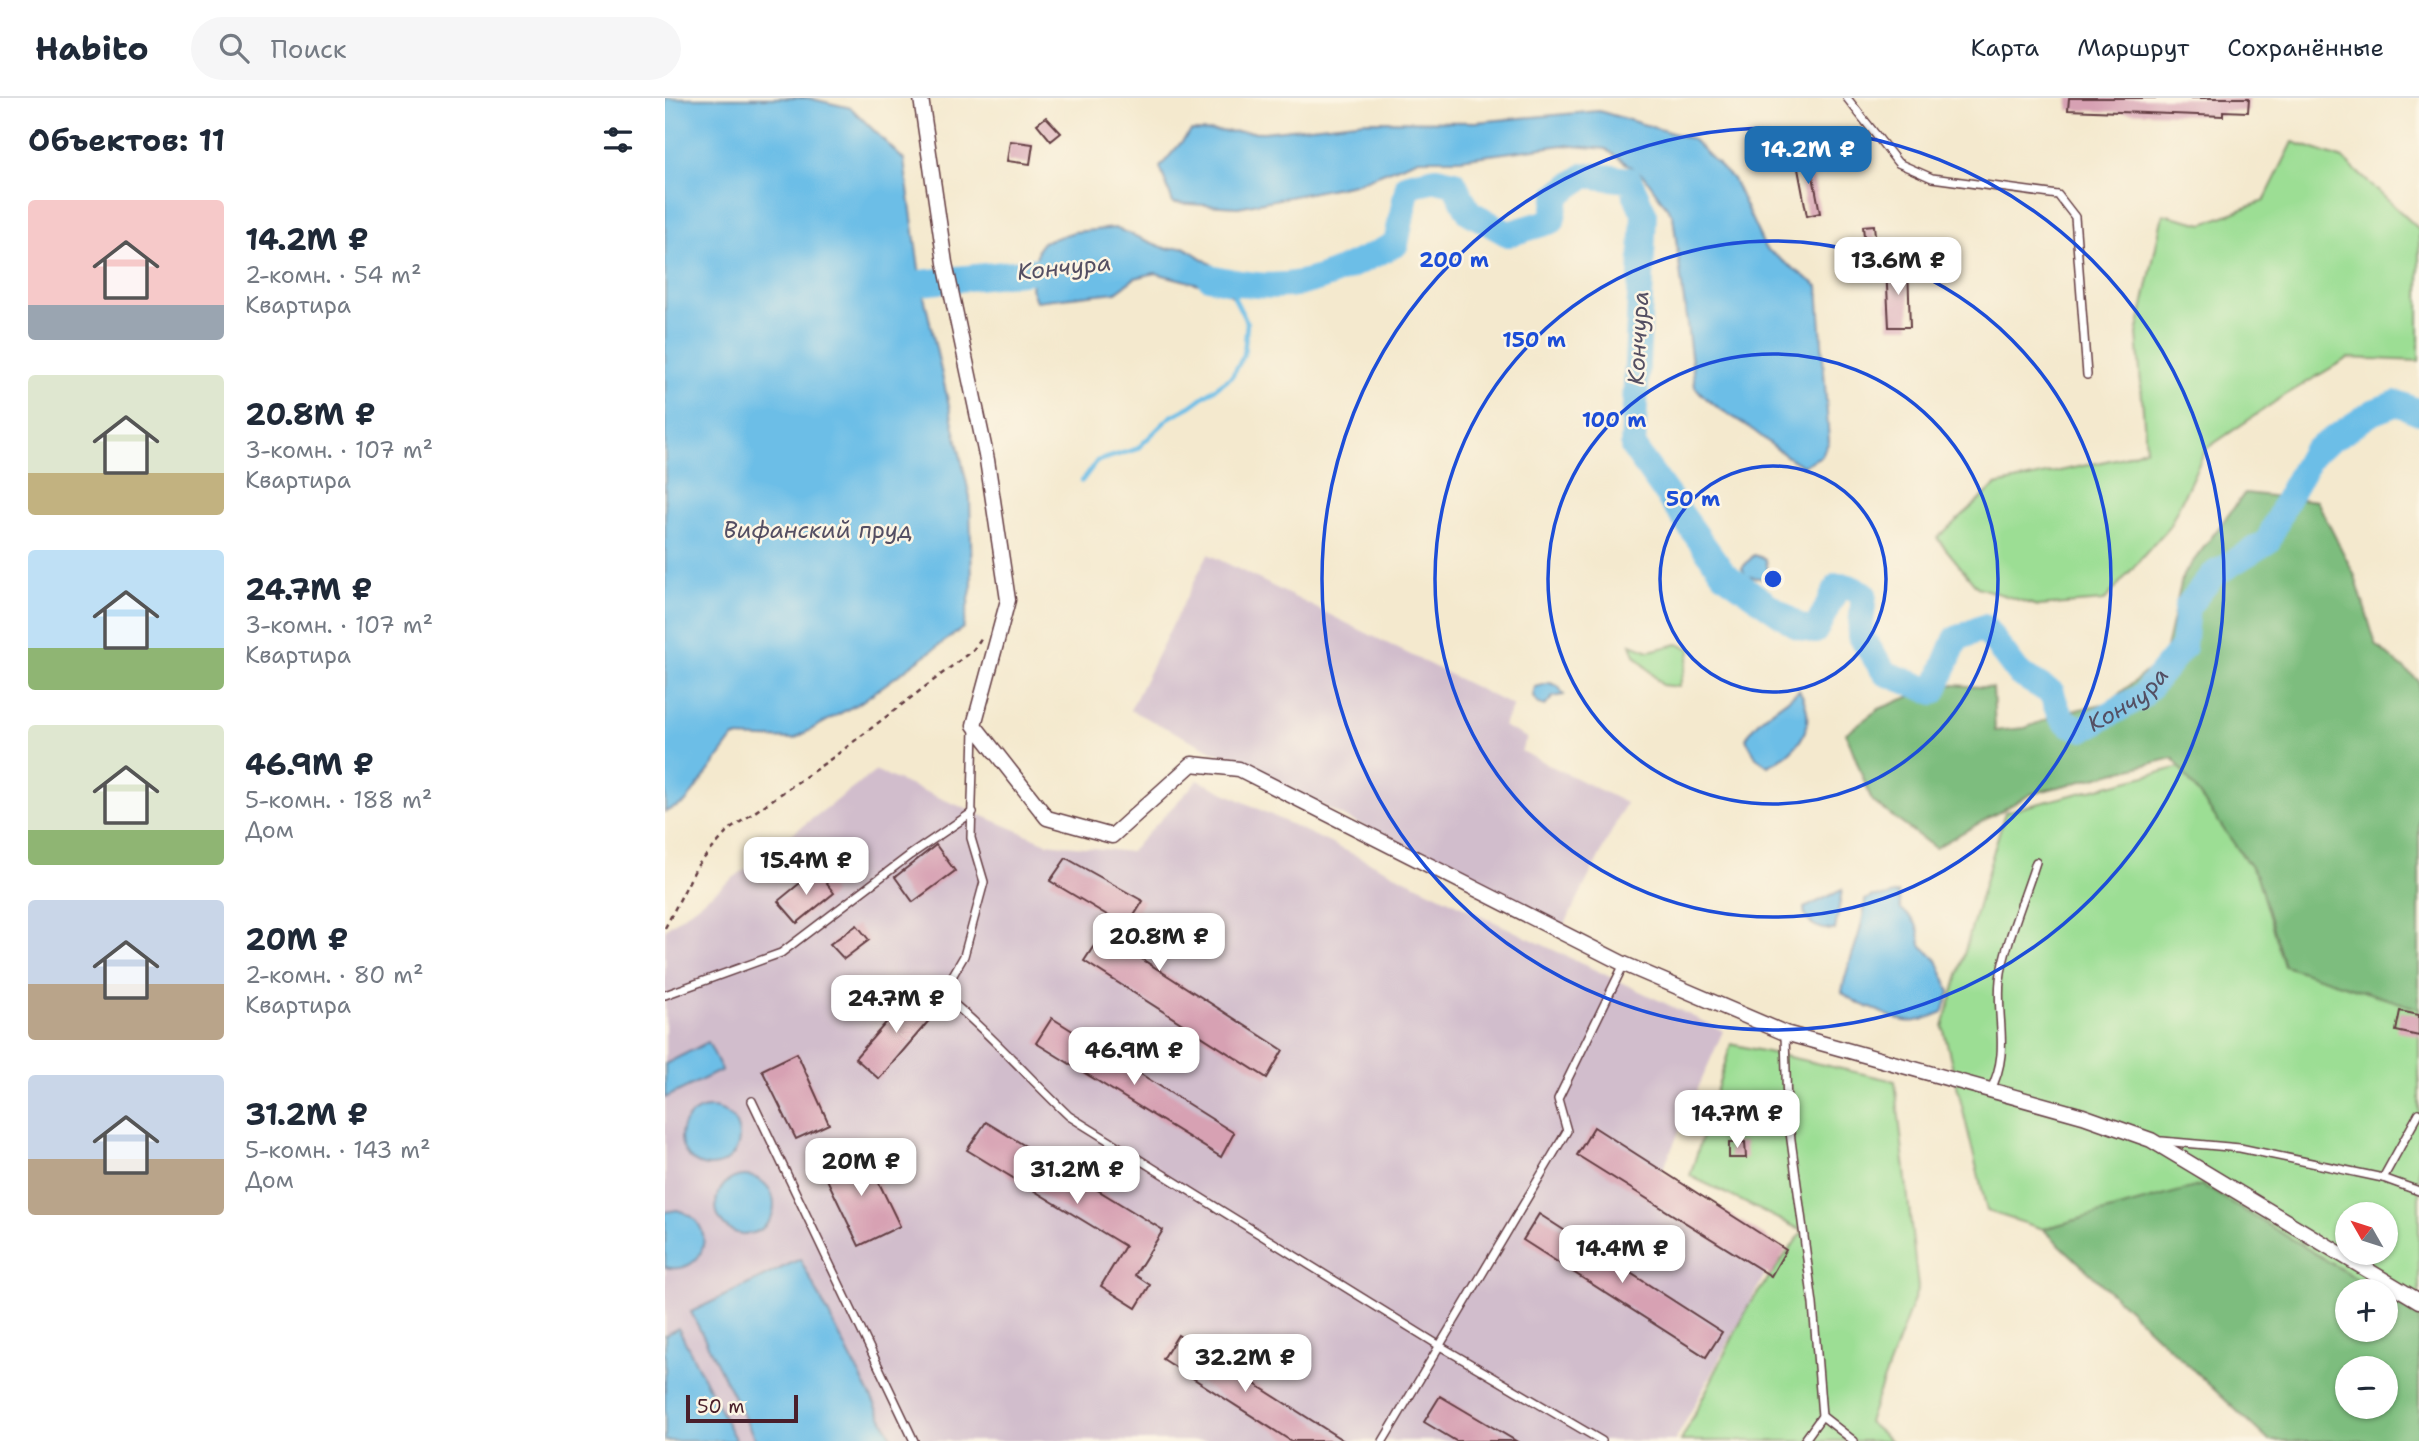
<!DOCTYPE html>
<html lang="ru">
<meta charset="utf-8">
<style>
:root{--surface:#fff;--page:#f6f6f7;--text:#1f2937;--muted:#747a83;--line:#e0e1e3;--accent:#1f6fb2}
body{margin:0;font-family:"Shantell Sans",sans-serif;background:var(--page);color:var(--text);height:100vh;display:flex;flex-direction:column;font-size:26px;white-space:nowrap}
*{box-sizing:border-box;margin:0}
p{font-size:23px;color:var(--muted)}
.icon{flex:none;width:38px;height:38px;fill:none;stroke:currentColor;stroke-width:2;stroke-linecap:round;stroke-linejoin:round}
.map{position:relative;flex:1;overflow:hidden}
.panel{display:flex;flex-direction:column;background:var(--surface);width:665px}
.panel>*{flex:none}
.needle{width:46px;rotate:309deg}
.controls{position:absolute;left:1670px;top:1104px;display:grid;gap:14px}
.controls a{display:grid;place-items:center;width:63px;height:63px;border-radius:50%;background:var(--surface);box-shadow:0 2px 5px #0004;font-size:35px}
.scale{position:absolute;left:21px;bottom:18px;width:112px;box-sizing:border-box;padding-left:7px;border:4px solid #4a1f2b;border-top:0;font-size:19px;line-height:24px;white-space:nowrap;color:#4a1f2b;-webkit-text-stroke:5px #fcf5e5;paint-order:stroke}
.price{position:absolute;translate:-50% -60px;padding:0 16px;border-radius:14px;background:#fff;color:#222;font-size:23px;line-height:46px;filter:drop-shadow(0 2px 4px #0008)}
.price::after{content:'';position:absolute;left:50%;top:42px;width:21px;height:16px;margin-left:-10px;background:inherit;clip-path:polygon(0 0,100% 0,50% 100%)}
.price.selected{background:var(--accent);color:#fff}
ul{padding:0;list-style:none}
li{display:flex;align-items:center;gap:21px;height:175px;padding:0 28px}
li span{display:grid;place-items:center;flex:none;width:196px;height:140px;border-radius:7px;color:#555}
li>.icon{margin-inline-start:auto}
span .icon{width:84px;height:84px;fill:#fffc;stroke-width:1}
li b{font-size:30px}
h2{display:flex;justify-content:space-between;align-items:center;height:84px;padding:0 28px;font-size:30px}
header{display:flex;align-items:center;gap:42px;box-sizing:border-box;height:98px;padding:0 35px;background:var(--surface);border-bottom:2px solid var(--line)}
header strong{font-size:33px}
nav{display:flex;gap:38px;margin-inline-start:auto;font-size:24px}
.search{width:490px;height:63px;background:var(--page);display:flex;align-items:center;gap:18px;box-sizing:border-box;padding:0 24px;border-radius:38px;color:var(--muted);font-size:26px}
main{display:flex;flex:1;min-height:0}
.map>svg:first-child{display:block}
.industrial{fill:#d1bdcc}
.green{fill:#9cde94;stroke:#737e60;stroke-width:2;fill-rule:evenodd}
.forest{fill:#7dbd7e;stroke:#646e54;stroke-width:2;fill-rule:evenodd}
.water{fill:#6cbee7;stroke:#5b6e89;stroke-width:2}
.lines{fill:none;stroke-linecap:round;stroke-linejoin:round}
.stream{stroke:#6cbee7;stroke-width:4.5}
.river{stroke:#6cbee7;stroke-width:26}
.building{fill:#d7a1b3}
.lane-casing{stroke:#643d43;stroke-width:10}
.street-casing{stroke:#643d43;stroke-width:17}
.path{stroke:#643d43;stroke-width:2.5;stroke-dasharray:5 5;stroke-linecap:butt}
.lane{stroke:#fff;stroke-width:7}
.street{stroke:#fff;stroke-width:14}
.ring{fill:none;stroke:#1d4ed8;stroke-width:3.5}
.labels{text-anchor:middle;stroke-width:5;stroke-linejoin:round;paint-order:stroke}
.water-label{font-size:23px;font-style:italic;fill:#544f63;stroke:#fcf5e5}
.centre{fill:#1d4ed8;stroke:#fcf5e5;stroke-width:3.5}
.ring-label{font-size:21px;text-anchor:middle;font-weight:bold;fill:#1d4ed8;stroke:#fcf5e5;stroke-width:5;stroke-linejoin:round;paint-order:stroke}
</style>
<header>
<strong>Habito</strong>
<div class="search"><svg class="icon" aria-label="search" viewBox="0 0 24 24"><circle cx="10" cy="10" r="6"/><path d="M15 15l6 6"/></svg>Поиск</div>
<nav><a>Карта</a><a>Маршрут</a><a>Сохранённые</a></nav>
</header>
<main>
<section class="panel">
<h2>Объектов: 11<svg class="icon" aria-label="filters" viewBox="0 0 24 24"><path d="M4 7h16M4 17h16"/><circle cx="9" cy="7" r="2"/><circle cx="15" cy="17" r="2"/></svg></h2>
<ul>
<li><span style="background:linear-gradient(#f6c9c9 75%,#9aa5b1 0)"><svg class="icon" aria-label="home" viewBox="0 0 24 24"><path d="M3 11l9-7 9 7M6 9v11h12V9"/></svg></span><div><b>14.2M ₽</b><p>2-комн. · 54 m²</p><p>Квартира</p></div></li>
<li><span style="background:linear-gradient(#dfe7d0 70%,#c2b280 0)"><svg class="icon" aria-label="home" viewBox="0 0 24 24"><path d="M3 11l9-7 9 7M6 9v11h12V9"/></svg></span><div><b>20.8M ₽</b><p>3-комн. · 107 m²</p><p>Квартира</p></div></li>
<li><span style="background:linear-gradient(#bfe0f5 70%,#8fb573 0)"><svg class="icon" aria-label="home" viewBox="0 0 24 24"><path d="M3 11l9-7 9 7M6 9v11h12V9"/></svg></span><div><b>24.7M ₽</b><p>3-комн. · 107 m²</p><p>Квартира</p></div></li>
<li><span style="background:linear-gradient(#dfe7d0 75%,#8fb573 0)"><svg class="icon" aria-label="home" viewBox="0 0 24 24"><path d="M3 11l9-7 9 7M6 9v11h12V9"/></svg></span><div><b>46.9M ₽</b><p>5-комн. · 188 m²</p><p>Дом</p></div></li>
<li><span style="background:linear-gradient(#c9d6e8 60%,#b9a48a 0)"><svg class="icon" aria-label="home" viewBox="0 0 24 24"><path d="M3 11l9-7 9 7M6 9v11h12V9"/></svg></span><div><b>20M ₽</b><p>2-комн. · 80 m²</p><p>Квартира</p></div></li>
<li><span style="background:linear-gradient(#c9d6e8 60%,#b9a48a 0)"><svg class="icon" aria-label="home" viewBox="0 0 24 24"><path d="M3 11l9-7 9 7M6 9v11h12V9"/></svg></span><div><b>31.2M ₽</b><p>5-комн. · 143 m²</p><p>Дом</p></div></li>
</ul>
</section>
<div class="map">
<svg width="1754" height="1343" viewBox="0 0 1754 1343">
<rect width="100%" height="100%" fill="#fcf5e5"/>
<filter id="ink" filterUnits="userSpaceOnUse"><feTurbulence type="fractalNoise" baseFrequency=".0143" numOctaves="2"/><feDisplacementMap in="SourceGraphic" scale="14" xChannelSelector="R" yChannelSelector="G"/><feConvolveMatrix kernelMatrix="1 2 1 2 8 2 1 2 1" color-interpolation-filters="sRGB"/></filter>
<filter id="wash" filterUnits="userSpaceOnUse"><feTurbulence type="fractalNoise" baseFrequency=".00686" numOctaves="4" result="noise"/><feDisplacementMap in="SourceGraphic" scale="28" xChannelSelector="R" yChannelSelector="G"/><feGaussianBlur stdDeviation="1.57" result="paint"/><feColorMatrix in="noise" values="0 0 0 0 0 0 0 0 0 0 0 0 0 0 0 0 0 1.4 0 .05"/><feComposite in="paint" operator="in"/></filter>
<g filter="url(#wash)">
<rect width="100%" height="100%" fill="#f4e9ce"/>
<g class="industrial">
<path d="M543 456 848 608 838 628 862 640 856 653 961 705 899 828 465 612Z"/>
<path d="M211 673 382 745 465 754 533 682 1058 933 997 1073 1113 1152 1010 1343H0V831Z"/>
</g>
<g class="green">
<path d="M1628 44 1678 61 1754 131V263L1683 260 1617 299 1541 351 1504 429 1439 503 1373 508 1312 489 1272 440 1331 387 1459 359 1481 350 1472 236 1498 116 1538 126 1599 103Z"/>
<path d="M966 546 984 553 1013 546 1026 551 1014 589 997 587 970 557Z"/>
<path d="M1527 666 1754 844V1219L1720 1199V1194L1712 1193 1537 1088 1378 1131 1322 1113 1278 929 1340 714ZM1682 1116H1720V1155H1682Z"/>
<path d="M1066 946 1230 983 1253 1190 1203 1324 1226 1343H1016L1084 1207 1138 1133 1025 1078Z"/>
</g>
<g class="forest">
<path d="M1580 395 1652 403 1690 478 1711 547 1754 583V911L1619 868 1592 778 1508 660 1366 696 1270 750 1207 703 1181 635 1214 611 1276 586 1328 590 1330 633 1360 630 1401 614 1443 605 1499 559 1518 477Z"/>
<path d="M1537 1087 1712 1193 1682 1194V1232H1720V1199L1754 1219V1343H1604L1378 1131ZM1682 1270H1720V1309H1682Z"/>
</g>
<g class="water">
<path d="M0 0H143L186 10 239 62 256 185 305 399 307 487 298 530 196 604 129 641 69 639 20 705 0 714Z"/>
<path d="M934 13 1027 41 1068 81 1100 150 1153 188 1164 344 1156 358 1138 368C1115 357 1100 339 1079 326 1058 312 1048 309 1030 289L1008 118 980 79 941 51 898 47 795 61H754L689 86 573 109 508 105 495 69 526 33 599 34 701 23 811 24Z"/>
<path d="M450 130 502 151 519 149 579 187 569 199 557 192 490 175 470 180 451 194 371 203 366 190 373 151 378 144 409 134Z"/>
<path d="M1089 457 1101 461 1103 473 1109 476 1106 482 1081 478 1077 470Z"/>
<path d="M885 585 893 588 899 597 888 599 880 608 874 606 868 599 870 589Z"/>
<path d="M1134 592C1154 626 1136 652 1103 668L1091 659 1081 641C1092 618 1116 609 1134 592Z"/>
<path d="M1177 792 1170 832C1156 832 1139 827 1139 810Z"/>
<path d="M1233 795 1236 812C1251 821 1254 829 1256 847L1272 862 1285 894 1278 914C1244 928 1243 926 1211 912 1197 907 1188 904 1177 894 1182 863 1199 834 1200 802L1208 798 1219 799Z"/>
<path d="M43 944 57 972 0 1000V966Z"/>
<circle cx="45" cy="1039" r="29"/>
<circle cx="80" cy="1107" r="29"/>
<path d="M12 1112C55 1123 42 1179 0 1169V1114Z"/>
<path d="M135 1161 229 1343H91L26 1214Z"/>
<path d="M13 1230 71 1343H0V1237Z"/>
</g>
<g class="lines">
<path class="stream" d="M417 383 432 363 472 351 505 319 526 308 567 278 579 257 582 225 569 199 573 191 579 187"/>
<g class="river">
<path id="s1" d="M544 179C629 199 655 183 731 146L743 87 771 81 789 85 804 114 843 136 887 123 893 96 921 77 964 82 979 115 968 349 1059 476 1133 528 1150 533 1173 488 1184 489 1199 496 1195 537 1220 575 1269 594 1291 541 1319 529 1353 575 1387 595C1393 617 1396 625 1418 631L1477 598 1518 549 1522 509 1548 477 1603 443 1621 403 1648 354 1708 314 1732 305 1754 314"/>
<path d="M256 185 403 169"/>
</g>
</g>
<g id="blocks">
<g class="building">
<path d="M1404 0H1584L1583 14 1558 13V18L1403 12Z"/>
<path d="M381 19 396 35 386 43 372 26Z"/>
<path d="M345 43 368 46 365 66 342 63Z"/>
<path d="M1144 57 1155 115 1142 118 1131 60Z"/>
<path d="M1209 127 1213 169 1202 170 1198 128Z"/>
<path d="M1221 168 1243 169 1245 229H1224Z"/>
<path d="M271 747 290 773 248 804 230 779Z"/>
<path d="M401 760 478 803 452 845 618 952 602 980 419 863 447 820 385 783Z"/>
<path d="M151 772 169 795 132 825 113 803Z"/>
<path d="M192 827 204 842 179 861 165 846Z"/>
<path d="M249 893 272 913 214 981 190 960Z"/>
<path d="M1735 913 1754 917V938L1731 933Z"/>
<path d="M387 920 569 1035 556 1059 371 945Z"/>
<path d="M132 955 164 1026 131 1041 97 972Z"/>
<path d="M321 1024 498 1132 470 1177 485 1187 471 1210 436 1188 460 1148 302 1052Z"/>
<path d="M929 1029 1121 1152 1106 1178 912 1057Z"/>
<path d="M1080 1044 1081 1060H1064V1045Z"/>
<path d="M198 1052 235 1128 194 1148 158 1073Z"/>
<path d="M874 1116 1057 1234 1041 1259 858 1142Z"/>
<path d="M513 1237 679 1343H626L498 1261Z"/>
<path d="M775 1298 851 1343H791L759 1324Z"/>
</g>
</g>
</g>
<g filter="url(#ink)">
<use href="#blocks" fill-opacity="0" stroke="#643d43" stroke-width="2"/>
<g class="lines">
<defs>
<g id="lane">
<path d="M1182 0 1233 65 1267 80 1393 97 1410 119 1422 277"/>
<path d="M309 631 306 740 319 784 299 858 277 896C323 933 361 977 404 1018L775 1248 937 1343"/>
<path d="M0 897 116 855 245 757 308 714"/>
<path d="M1120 936 1122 1012 1148 1206 1157 1318 1139 1343"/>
<path d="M1325 993C1346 954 1331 923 1335 882 1338 851 1361 796 1371 764"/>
<path d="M87 1003 249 1343"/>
<path d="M1497 1043 1575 1050 1718 1080 1754 1093"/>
<path d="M1718 1080 1754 1015"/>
<path d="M1157 1318 1189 1343"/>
<path d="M718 1343 902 1033 893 1001 959 866"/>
</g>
<path id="street" d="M256 0 280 165 322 362 343 502 309 627 382 720 447 738 527 666 574 671 959 866 1120 935 1418 1018 1486 1042 1754 1203"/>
</defs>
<use href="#lane" class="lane-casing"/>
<use href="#street" class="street-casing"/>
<path class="path" d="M0 830 32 768 64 732 170 658 308 552 317 539"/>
<use href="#lane" class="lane"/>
<use href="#street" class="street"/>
</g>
</g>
<g class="ring">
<circle cx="1108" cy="481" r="113"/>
<circle cx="1108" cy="481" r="225"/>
<circle cx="1108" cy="481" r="338"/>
<circle cx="1108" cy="481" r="451"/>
</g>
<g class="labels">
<g class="water-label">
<text transform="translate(399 169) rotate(-6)" y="8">Кончура</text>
<text transform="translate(973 240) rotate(-87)" y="8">Кончура</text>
<text x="153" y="440">Вифанский пруд</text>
<text dy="8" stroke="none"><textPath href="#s1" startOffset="1573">Кончура</textPath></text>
</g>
</g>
<circle cx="1108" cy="481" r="10" class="centre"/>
<g class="ring-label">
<text x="789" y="169">200 m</text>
<text x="869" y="249">150 m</text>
<text x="949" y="329">100 m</text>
<text x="1028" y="408">50 m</text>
</g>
</svg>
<div class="controls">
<a><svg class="needle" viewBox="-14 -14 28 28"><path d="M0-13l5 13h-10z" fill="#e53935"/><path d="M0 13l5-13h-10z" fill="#747a83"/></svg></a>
<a>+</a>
<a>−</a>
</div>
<div class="scale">50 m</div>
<b class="price selected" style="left:1143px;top:88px">14.2M ₽</b>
<b class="price" style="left:1233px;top:199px">13.6M ₽</b>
<b class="price" style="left:141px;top:799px">15.4M ₽</b>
<b class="price" style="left:494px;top:875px">20.8M ₽</b>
<b class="price" style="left:231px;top:937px">24.7M ₽</b>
<b class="price" style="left:469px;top:989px">46.9M ₽</b>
<b class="price" style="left:1072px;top:1052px">14.7M ₽</b>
<b class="price" style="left:196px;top:1100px">20M ₽</b>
<b class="price" style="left:412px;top:1108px">31.2M ₽</b>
<b class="price" style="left:957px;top:1187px">14.4M ₽</b>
<b class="price" style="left:580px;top:1296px">32.2M ₽</b>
</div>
</main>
